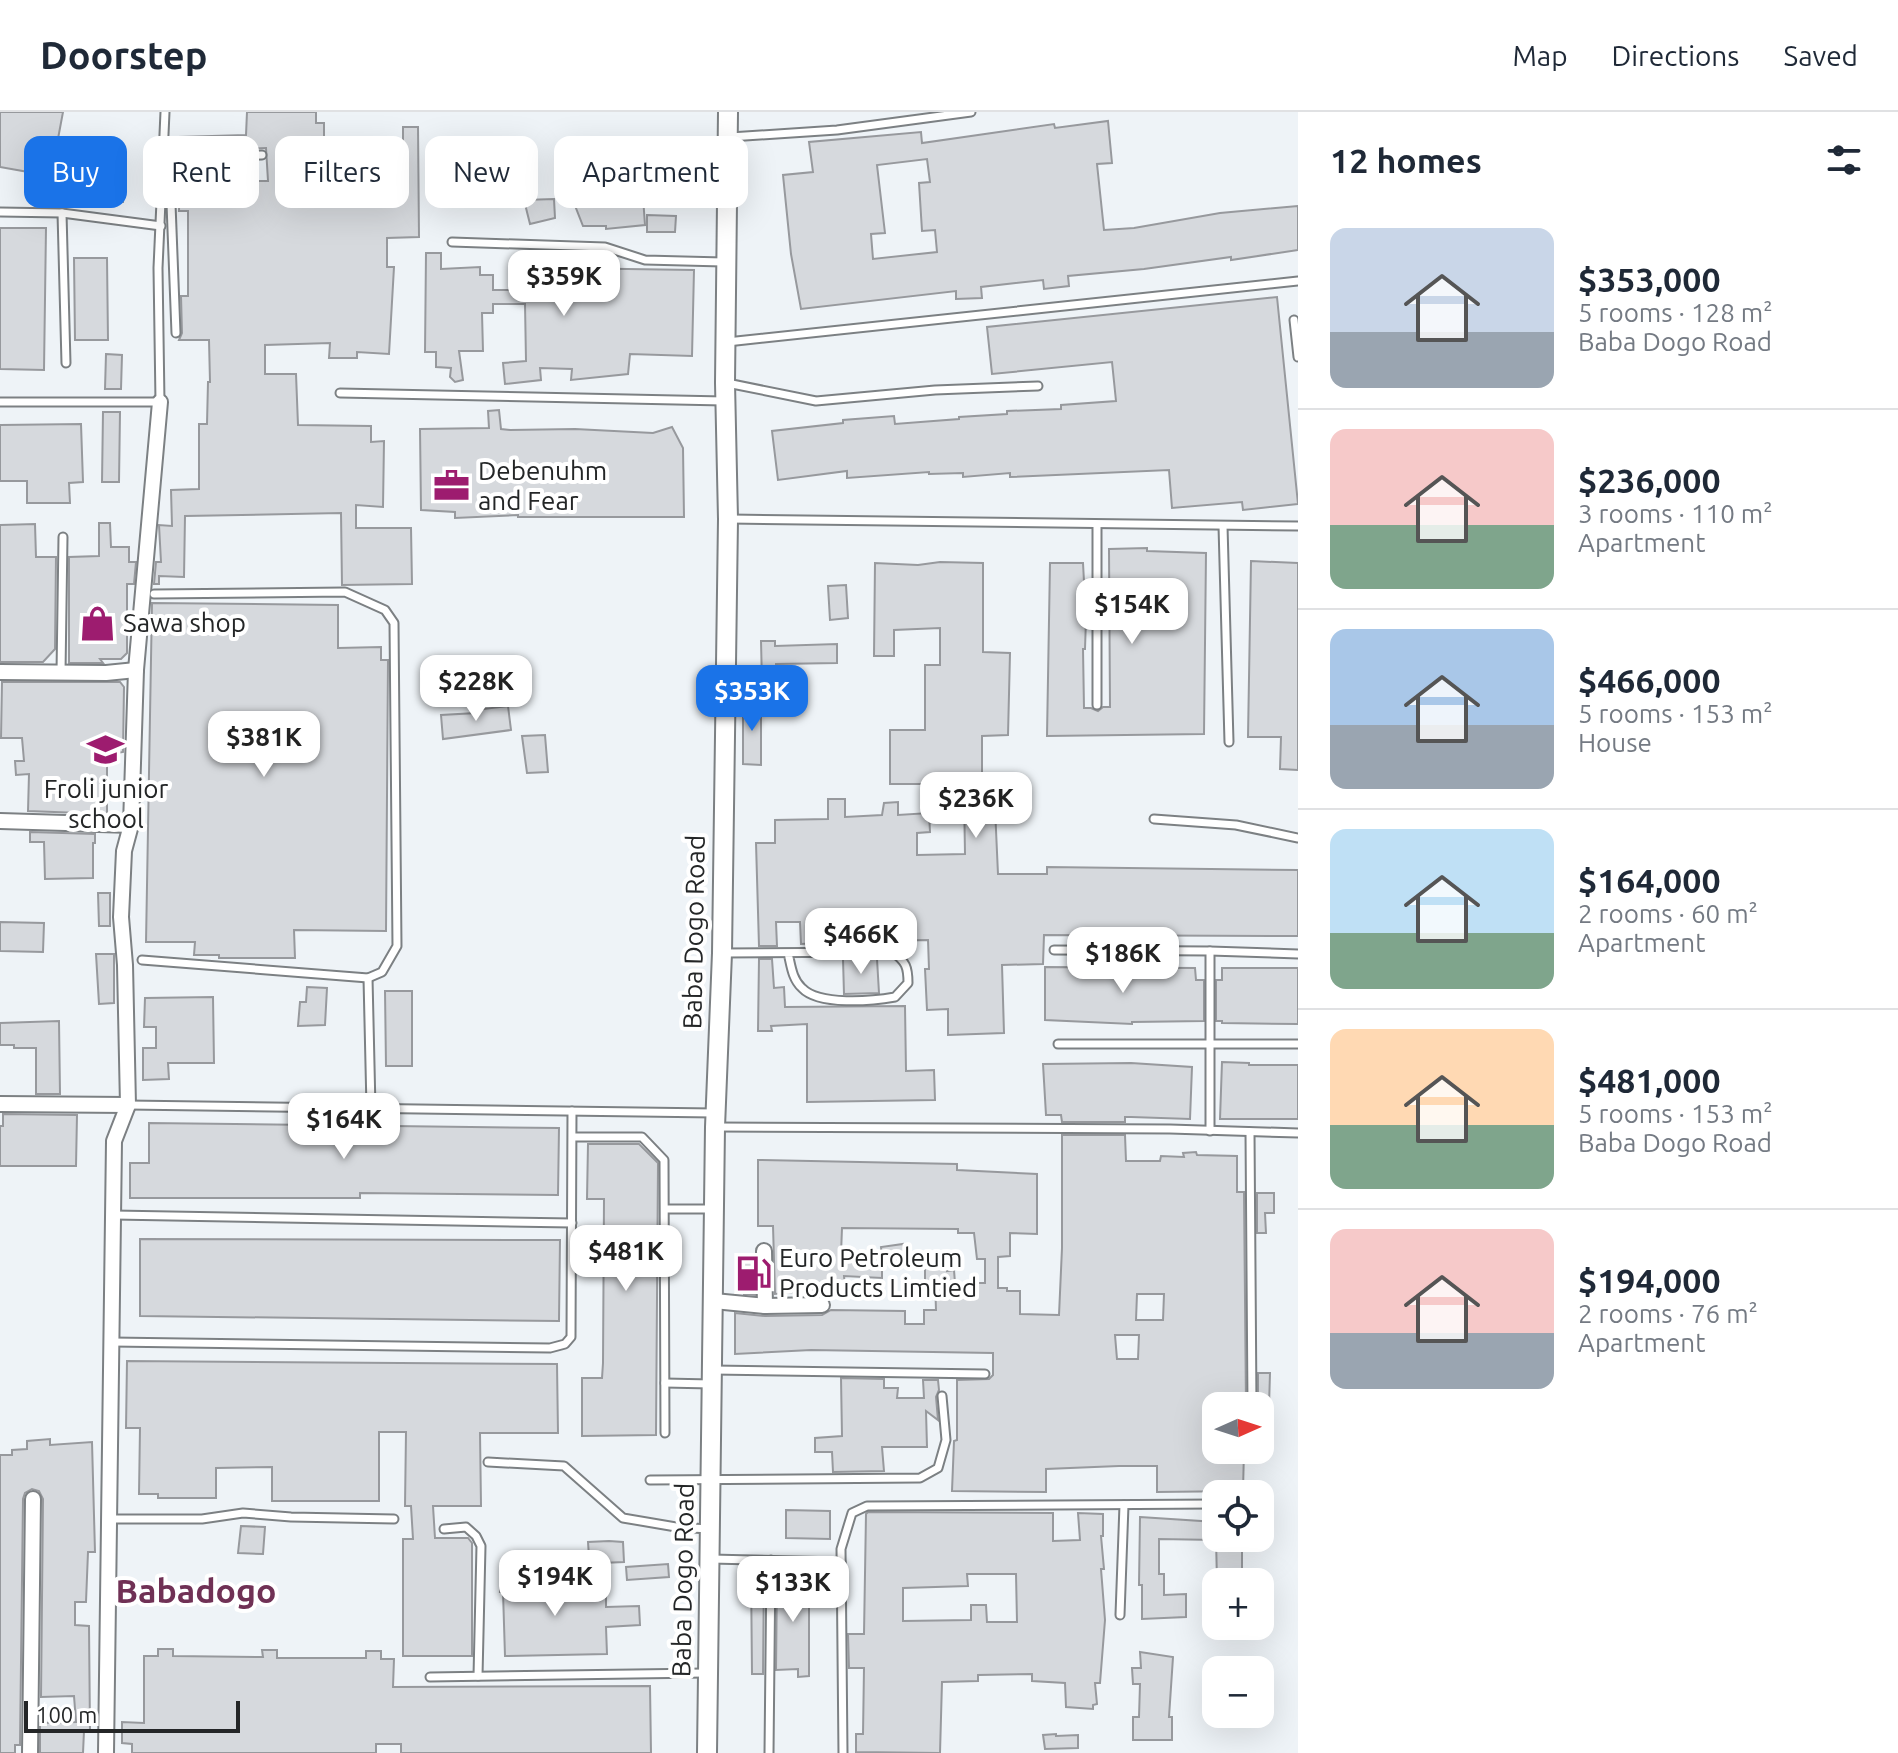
<!DOCTYPE html>
<meta charset="utf-8">
<style>
:root{--surface:#fff;--page:#f2f2f3;--text:#1f2937;--muted:#747a83;--line:#e0e1e3;--accent:#1a73e8}
body{margin:0;font-family:Ubuntu,sans-serif;background:var(--page);color:var(--text);height:100vh;display:flex;flex-direction:column;font-size:30px;white-space:nowrap}
*{box-sizing:border-box;margin:0}
p{font-size:26px;color:var(--muted)}
.icon{flex:none;width:44px;height:44px;fill:none;stroke:currentColor;stroke-width:2;stroke-linecap:round;stroke-linejoin:round}
.map{position:relative;flex:1;overflow:hidden}
.side{display:flex;flex-direction:column;background:var(--surface);width:600px}
.side>*{flex:none}
.banner{position:absolute;left:24px;top:24px;width:760px;height:72px;display:flex;gap:16px}
.needle{width:52px;rotate:87deg}
.controls{position:absolute;left:1202px;top:1280px;display:grid;gap:16px}
.controls a{display:grid;place-items:center;width:72px;height:72px;border-radius:16px;background:var(--surface);box-shadow:0 8px 32px #0002;font-size:40px}
.scale{position:absolute;left:24px;bottom:20px;width:216px;box-sizing:border-box;padding-left:8px;border:4px solid #242627;border-top:0;font-size:22px;line-height:28px;white-space:nowrap;color:#242627;-webkit-text-stroke:6px #fff;paint-order:stroke}
.price{position:absolute;translate:-50% -68px;padding:0 18px;border-radius:16px;background:#fff;color:#222;font-size:26px;line-height:52px;filter:drop-shadow(0 2px 4px #0008)}
.price::after{content:'';position:absolute;left:50%;top:48px;width:24px;height:18px;margin-left:-12px;background:inherit;clip-path:polygon(0 0,100% 0,50% 100%)}
.price.on{background:var(--accent);color:#fff}
ul{padding:0;list-style:none}
li{display:flex;align-items:center;gap:24px;height:200px;padding:0 32px}
li+li{border-top:2px solid var(--line)}
li span{display:grid;place-items:center;flex:none;width:224px;height:160px;border-radius:16px;color:#555}
li>.icon{margin-inline-start:auto}
span .icon{width:96px;height:96px;fill:#fffc;stroke-width:1}
li b{font-size:34px}
h2{display:flex;justify-content:space-between;align-items:center;height:96px;padding:0 32px;font-size:34px}
.pill{padding:0 28px;border-radius:16px;background:var(--surface);box-shadow:0 8px 32px #0002;font-size:28px;line-height:72px}
.pill.on{background:var(--accent);color:#fff}
header{display:flex;align-items:center;gap:48px;box-sizing:border-box;height:112px;padding:0 40px;background:var(--surface);border-bottom:2px solid var(--line)}
header strong{font-size:38px}
nav{display:flex;gap:44px;margin-inline-start:auto;font-size:28px}
main{display:flex;flex:1;min-height:0}
.map>svg:first-child{display:block}
.building{fill:#d6d9dd;stroke:#97999d;stroke-width:2;fill-rule:evenodd}
.lines{fill:none;stroke-linecap:round;stroke-linejoin:round}
.service-casing{stroke:#7c8083;stroke-width:11}
.minor-casing{stroke:#7c8083;stroke-width:18}
.tertiary-casing{stroke:#7c8083;stroke-width:22}
.service{stroke:#fff;stroke-width:7}
.minor{stroke:#fff;stroke-width:14}
.tertiary{stroke:#fff;stroke-width:18}
.labels{text-anchor:middle;stroke-width:8;stroke-linejoin:round;paint-order:stroke}
.poi-label{font-size:26px;fill:#242627;stroke:#fff;text-anchor:start}
.street-label{font-size:26px;fill:#242627;stroke:#fff}
.district-label{font-size:34px;font-weight:bold;fill:#703155;stroke:#fff}
</style>
<header>
<strong>Doorstep</strong>
<nav><a>Map</a><a>Directions</a><a>Saved</a></nav>
</header>
<main>
<div class="map">
<svg width="1298" height="1641" viewBox="0 0 1298 1641">
<rect width="100%" height="100%" fill="#eef3f7"/>
<g class="building">
<path d="M0 0H63L51 64 0 55Z"/>
<path d="M247 0H316V11H324V26L333 25 334 31H403V15H418L419 125 387 126V155H394L389 242 357 240V246H329L330 231 265 233V262H296L298 313 371 314V330L384 329 383 395 356 393V416H411L412 472 342 473 341 401 185 404 184 465 159 464V472H154L156 450H161L159 413 172 414 171 378 199 377V312H207L208 270H210L209 228H179L182 221 181 184H188V99H179L180 47 240 50V69H268L266 36 221 38 179 34V25L246 23Z"/>
<path d="M1108 9 1112 51 1097 52 1104 118 1134 116 1220 101 1298 94V138L1231 148V145L1144 157 1068 164 1069 174 1044 177 1043 168 981 175 982 186 956 187V179L801 197 791 142 783 63 813 60 809 30 921 20 922 31 1054 12 1055 16ZM927 47 930 70 919 71 922 119 935 118 937 140 873 147 871 122 885 121 877 53Z"/>
<path d="M94 73 123 74V90L79 87V74Z"/>
<path d="M643 85 645 113 606 117V114H583L574 91 587 86H600V88Z"/>
<path d="M554 87 555 106 530 112 524 88Z"/>
<path d="M647 103 676 104 675 120H647Z"/>
<path d="M0 116H46L44 258 0 257Z"/>
<path d="M426 141H441V157L480 155V163H493V178H526L527 159 560 156 694 158 692 244 630 242 628 262 571 268 572 257 540 256 541 268 505 272 503 251 526 249 525 192H493V201H482L483 239H459L463 268 455 270 450 265 451 256 436 255V240H425Z"/>
<path d="M74 146H107L108 228H75Z"/>
<path d="M1277 185 1298 392 1243 398 1242 390 1172 396 1169 358 1010 365V361L963 365V361L929 362V360L847 366V359L778 368 772 319 843 311V308L894 304 895 312 959 307V305L1007 302V299L1061 297V293L1116 289 1112 250 992 262 987 215Z"/>
<path d="M106 242 122 243 121 277H105Z"/>
<path d="M499 298 501 317 510 318 575 317 653 321 672 315 683 336 684 405H518V403L455 406V400L421 398 420 317 489 316 488 299Z"/>
<path d="M103 300H120L119 370H102Z"/>
<path d="M81 312 83 370 69 371 70 391H27V369H0V313Z"/>
<path d="M99 411H110L111 435H129V450H136L134 472H127V541L121 547H100L103 551H69V445L99 444Z"/>
<path d="M35 412 36 445H56L55 537 43 550H0V413Z"/>
<path d="M1147 436V439L1206 441 1204 622 1047 624 1050 451H1083L1086 507 1085 537H1083L1084 596H1091L1098 599 1103 595H1110L1109 437Z"/>
<path d="M1251 449 1298 451V658L1280 657 1281 625H1248Z"/>
<path d="M940 450 983 451V540L1010 541 1008 623 982 624V696H995L998 762H1047V755L1298 758V824L1044 823 1043 852 1002 853 1004 921 948 923V897L927 898 925 857H929L928 828 876 829 877 834H842V830L801 832 800 810H776L777 834H759L756 731H775V708L828 707V687H845V705L882 703 884 691 898 690V703L929 701 930 720 917 721V743L965 742 964 682H925V672H890V618H925V553H940V516L894 518V544H874L875 451 918 453Z"/>
<path d="M846 473 848 506 830 508 828 474Z"/>
<path d="M152 491 338 493V536L381 535V548H388L386 819 294 818 295 846H219V843H194L195 830H146Z"/>
<path d="M761 529H775V534L837 532V551L776 552V571H762Z"/>
<path d="M2 570H120L124 575 123 640 107 643V702L28 699 29 662 16 663 15 649H24L22 626H1Z"/>
<path d="M743 590H761V653L743 652Z"/>
<path d="M508 594 511 618 443 627 441 603 476 601 475 598Z"/>
<path d="M545 623 548 660 527 661 522 624Z"/>
<path d="M30 720 95 722V731H93V766L45 767 44 730H30Z"/>
<path d="M98 781H110V814H99Z"/>
<path d="M0 810 44 811 43 840 0 839Z"/>
<path d="M96 842H114V891L99 892Z"/>
<path d="M759 847H772L774 876 784 875 785 895 905 894 906 959 934 958 935 988 807 990V912L771 914 772 919H758Z"/>
<path d="M843 847H877L879 881 844 882Z"/>
<path d="M1045 855 1195 856 1196 868H1204V909L1132 910V912L1045 908Z"/>
<path d="M1222 856H1298V912L1222 911V909H1216V868H1222Z"/>
<path d="M307 875 327 876 325 913 298 914 300 890H306Z"/>
<path d="M385 879H412V954H386Z"/>
<path d="M213 885 214 951H168L169 967 143 968V936H156V915H144L145 886Z"/>
<path d="M59 909 60 982H36V936H14V933H0V911Z"/>
<path d="M1222 950 1249 951V953H1298V1007H1220Z"/>
<path d="M1131 951 1192 955 1190 1007 1131 1005H1125V1010H1062L1061 1003H1046L1043 952Z"/>
<path d="M3 1002 77 1003 76 1054H0V1014H3Z"/>
<path d="M149 1011 559 1016 558 1083 360 1081V1086H130V1051H149Z"/>
<path d="M1062 1023H1125L1126 1049H1160L1161 1044 1184 1045 1183 1041 1196 1040 1197 1043 1237 1044V1080H1244L1246 1294H1216V1338H1244L1243 1379 1157 1380V1354H1119L1046 1357V1380L952 1379 954 1329 957 1328V1268L989 1267 993 1263V1241L811 1238 735 1242V1201L765 1204 822 1203 831 1198 905 1199V1212H924V1198H936L935 1169 925 1171V1144L946 1146 947 1159 954 1158 955 1171H985V1147H977L974 1121H958V1117L842 1116 841 1142 858 1139V1142L882 1144 881 1135 903 1132 904 1151H882V1166L844 1164 845 1175 775 1182 773 1114H758V1048L957 1052V1058L1037 1062V1122L1010 1121V1144L998 1145V1176H1007V1179H1020V1202L1059 1203 1062 1136ZM1137 1182H1164L1163 1208H1136ZM1115 1223H1139L1138 1247H1117Z"/>
<path d="M588 1032H639L658 1051 656 1323 582 1324V1266H602L603 1251 604 1087H587Z"/>
<path d="M1257 1081H1274V1101H1265L1266 1121H1257Z"/>
<path d="M140 1127 560 1128 559 1209 140 1204Z"/>
<path d="M754 1146 755 1183 744 1182 742 1147Z"/>
<path d="M127 1249 557 1252 558 1321H480L481 1394H433L435 1426H468L472 1431V1544H403V1427H413L411 1394H405L406 1320H379V1389H272V1355L216 1356V1386H158V1382H139L140 1316H126Z"/>
<path d="M1258 1261H1270L1269 1294H1258Z"/>
<path d="M841 1266 884 1267V1276H898L897 1286H924L923 1268H938L939 1278 936 1285 938 1308 926 1299 927 1335H882L884 1359 833 1360 832 1340H815V1326L842 1324Z"/>
<path d="M50 1327V1333L92 1330 95 1440H88L86 1490H75V1513L89 1514 90 1619H84L83 1641H40V1611L76 1610 74 1584 41 1585 43 1387 39 1379 32 1377 25 1381 23 1387 20 1633H15V1641H0V1343H12V1338L27 1337V1329Z"/>
<path d="M786 1398 830 1399V1427L786 1426Z"/>
<path d="M868 1400 1053 1401V1429L1080 1428 1078 1401 1103 1402V1424H1101L1104 1457H1101L1105 1508 1100 1571H1095L1097 1592 1093 1593V1597L1066 1595 1065 1571 1032 1569V1562L978 1563V1569L942 1570 940 1641 856 1640V1622H863L864 1556H849L848 1522H864L866 1402ZM967 1462H1016L1017 1510H987L986 1493H971V1508L903 1509V1476L968 1474Z"/>
<path d="M1140 1405 1216 1410V1428L1159 1427V1462H1164V1483L1186 1482V1505L1142 1507V1473H1139Z"/>
<path d="M241 1414 265 1415 263 1442 238 1441Z"/>
<path d="M1216 1426H1242V1470H1217Z"/>
<path d="M609 1429 623 1430 624 1450 601 1451V1459L590 1460 588 1430Z"/>
<path d="M502 1452 542 1455 540 1484 606 1483V1495L639 1494 640 1513 606 1515 607 1542 505 1544 503 1480H500Z"/>
<path d="M668 1452 669 1465 627 1468 626 1455Z"/>
<path d="M751 1459H764L763 1562H752Z"/>
<path d="M777 1464H809V1564L798 1565V1557L776 1558Z"/>
<path d="M158 1537H173V1544L263 1545 262 1538H277V1546H366V1539H381V1547H394L393 1575 650 1574 651 1641H401V1632H376V1641H132V1632L122 1631V1610L144 1611V1544H158Z"/>
<path d="M1140 1540 1173 1545 1169 1605H1172V1628H1133V1605H1139L1140 1572H1133L1132 1556H1141Z"/>
<path d="M1056 1622V1624L1078 1623V1636L1045 1637 1043 1623Z"/>
</g>
<g class="lines">
<defs>
<g id="service">
<path d="M730 25 837 18 971 0"/>
<path d="M169 40 176 221"/>
<path d="M167 43 169 40 221 44 262 43"/>
<path d="M0 100 62 101 161 114"/>
<path d="M62 101 66 251"/>
<path d="M452 130 605 135 645 148 723 150"/>
<path d="M1294 208 1298 245"/>
<path d="M727 230 1298 169"/>
<path d="M727 271 816 289 935 278 1038 274"/>
<path d="M340 281 724 289"/>
<path d="M0 290H160L158 156 165 0"/>
<path d="M730 407 1298 414"/>
<path d="M1097 413V593"/>
<path d="M1223 414 1229 630"/>
<path d="M61 560 63 425"/>
<path d="M1154 707 1236 713 1298 726"/>
<path d="M1054 838 1210 839V1019"/>
<path d="M1210 839 1298 842"/>
<path d="M724 841 893 840C906 850 908 855 908 871L895 885C872 889 819 894 802 876 792 867 791 853 788 841"/>
<path d="M142 848 368 866 382 860 397 834 394 511 385 498 345 480 154 482"/>
<path d="M368 866 371 996"/>
<path d="M1058 932H1298"/>
<path d="M128 993 714 1001"/>
<path d="M716 1015 1170 1017 1298 1021"/>
<path d="M1250 1020 1252 1294"/>
<path d="M573 1025H642L664 1048 665 1321"/>
<path d="M665 1097H714"/>
<path d="M114 1103 572 1111"/>
<path d="M112 1230 550 1236 565 1232 571 1225 572 999"/>
<path d="M713 1258 985 1262"/>
<path d="M665 1271 711 1272"/>
<path d="M488 1350 564 1354 623 1406 676 1415 709 1417"/>
<path d="M650 1368 920 1366 938 1356 946 1328 942 1284"/>
<path d="M109 1407H202L243 1401 291 1405 394 1407"/>
<path d="M444 1417 466 1415 476 1424 481 1434 478 1564"/>
<path d="M711 1447 841 1450"/>
<path d="M1120 1503 1124 1393"/>
<path d="M430 1565 705 1561"/>
<path d="M769 1641 771 1448"/>
<path d="M843 1641 841 1437 852 1401 867 1394 1216 1392"/>
</g>
<g id="minor">
<path d="M0 560 106 561 136 558"/>
<path d="M0 709 131 713"/>
<path d="M0 992 128 993"/>
<path d="M714 1189 765 1194 764 1139"/>
<path d="M765 1194 822 1193"/>
<path d="M30 1641 33 1387"/>
<path d="M106 1641 114 1029 128 993 125 853 121 805 124 739 131 713 136 558 160 290"/>
</g>
<path id="tertiary" d="M707 1641 715 1015 722 841 728 407 725 271 728 0"/>
</defs>
<use href="#service" class="service-casing"/>
<use href="#minor" class="minor-casing"/>
<use href="#tertiary" class="tertiary-casing"/>
<use href="#service" class="service"/>
<use href="#minor" class="minor"/>
<use href="#tertiary" class="tertiary"/>
</g>
<defs>
<symbol id="office-bare" viewBox="-9 -9 18 18"><path d="M-6-3h4V-5.5h4V-3h4V5H-6ZM-1-4.5V-3h2v-1.5ZM-6 0V1H6V0Z" fill="#9d1c6f" stroke="#fff" stroke-width="2.5" paint-order="stroke"/></symbol>
<symbol id="shop-bare" viewBox="-9 -9 18 18"><path d="M-5-2.5h2.3a2.7 3.5 0 0 1 5.4 0H5L5.5 6h-11ZM-1.5-2.5h3a1.5 2.3 0 0 0-3 0Z" fill="#9d1c6f" stroke="#fff" stroke-width="2.5" paint-order="stroke"/></symbol>
<symbol id="school-bare" viewBox="-9 -9 18 18"><path d="M0-5L7-2L0 1L-7-2ZM-4 1L0 2.5L4 1V4Q0 6-4 4Z" fill="#9d1c6f" stroke="#fff" stroke-width="2.5" paint-order="stroke"/></symbol>
<symbol id="fuel-bare" viewBox="-9 -9 18 18"><path d="M-5.5-6h7V0h2V4h1.3V-2.5L3-4.5l.8-.8L6-3V5H2.5V1h-1V6h-7ZM-4.2-4.7v3.2H.2V-4.7Z" fill="#9d1c6f" stroke="#fff" stroke-width="2.5" paint-order="stroke"/></symbol>
</defs>
<g fill-rule="evenodd">
<use href="#office-bare" x="426" y="348" width="51" height="51"/>
<use href="#shop-bare" x="72" y="486" width="51" height="51"/>
<use href="#school-bare" x="80" y="612" width="51" height="51"/>
<use href="#fuel-bare" x="728" y="1136" width="51" height="51"/>
</g>
<g class="labels">
<g class="poi-label">
<text x="478" y="368">Debenuhm<tspan x="478" dy="30">and Fear</tspan></text>
<text x="123" y="520">Sawa shop</text>
<text x="106" y="686" text-anchor="middle">Froli junior<tspan x="106" dy="30">school</tspan></text>
<text x="779" y="1155">Euro Petroleum<tspan x="779" dy="30">Products Limtied</tspan></text>
</g>
<g class="street-label">
<text transform="translate(694 820) rotate(-89)" y="9">Baba Dogo Road</text>
<text transform="translate(683 1468) rotate(-89)" y="9">Baba Dogo Road</text>
</g>
<g class="district-label">
<text x="196" y="1491">Babadogo</text>
</g>
</g>
</svg>
<div class="controls">
<a><svg class="needle" viewBox="-14 -14 28 28"><path d="M0-13l5 13h-10z" fill="#e53935"/><path d="M0 13l5-13h-10z" fill="#747a83"/></svg></a>
<a><svg class="icon" aria-label="locate" viewBox="0 0 24 24"><circle cx="12" cy="12" r="6"/><path d="M12 2v4M12 18v4M2 12h4M18 12h4"/></svg></a>
<a>+</a>
<a>−</a>
</div>
<div class="scale">100 m</div>
<b class="price" style="left:564px;top:206px">$359K</b>
<b class="price" style="left:1132px;top:534px">$154K</b>
<b class="price" style="left:476px;top:611px">$228K</b>
<b class="price on" style="left:752px;top:621px">$353K</b>
<b class="price" style="left:264px;top:667px">$381K</b>
<b class="price" style="left:976px;top:728px">$236K</b>
<b class="price" style="left:861px;top:864px">$466K</b>
<b class="price" style="left:1123px;top:883px">$186K</b>
<b class="price" style="left:344px;top:1049px">$164K</b>
<b class="price" style="left:626px;top:1181px">$481K</b>
<b class="price" style="left:555px;top:1506px">$194K</b>
<b class="price" style="left:793px;top:1512px">$133K</b>
<div class="banner">
<a class="pill on">Buy</a>
<a class="pill">Rent</a>
<a class="pill">Filters</a>
<a class="pill">New</a>
<a class="pill">Apartment</a>
</div>
</div>
<section class="side">
<h2>12 homes<svg class="icon" aria-label="filters" viewBox="0 0 24 24"><path d="M4 7h16M4 17h16"/><circle cx="9" cy="7" r="2"/><circle cx="15" cy="17" r="2"/></svg></h2>
<ul>
<li><span style="background:linear-gradient(#c9d6e8 65%,#9aa5b1 0)"><svg class="icon" aria-label="home" viewBox="0 0 24 24"><path d="M3 11l9-7 9 7M6 9v11h12V9"/></svg></span><div><b>$353,000</b><p>5 rooms · 128 m²</p><p>Baba Dogo Road</p></div></li>
<li><span style="background:linear-gradient(#f6c9c9 60%,#7fa58c 0)"><svg class="icon" aria-label="home" viewBox="0 0 24 24"><path d="M3 11l9-7 9 7M6 9v11h12V9"/></svg></span><div><b>$236,000</b><p>3 rooms · 110 m²</p><p>Apartment</p></div></li>
<li><span style="background:linear-gradient(#a9c7e8 60%,#9aa5b1 0)"><svg class="icon" aria-label="home" viewBox="0 0 24 24"><path d="M3 11l9-7 9 7M6 9v11h12V9"/></svg></span><div><b>$466,000</b><p>5 rooms · 153 m²</p><p>House</p></div></li>
<li><span style="background:linear-gradient(#bfe0f5 65%,#7fa58c 0)"><svg class="icon" aria-label="home" viewBox="0 0 24 24"><path d="M3 11l9-7 9 7M6 9v11h12V9"/></svg></span><div><b>$164,000</b><p>2 rooms · 60 m²</p><p>Apartment</p></div></li>
<li><span style="background:linear-gradient(#ffd9b3 60%,#7fa58c 0)"><svg class="icon" aria-label="home" viewBox="0 0 24 24"><path d="M3 11l9-7 9 7M6 9v11h12V9"/></svg></span><div><b>$481,000</b><p>5 rooms · 153 m²</p><p>Baba Dogo Road</p></div></li>
<li><span style="background:linear-gradient(#f6c9c9 65%,#9aa5b1 0)"><svg class="icon" aria-label="home" viewBox="0 0 24 24"><path d="M3 11l9-7 9 7M6 9v11h12V9"/></svg></span><div><b>$194,000</b><p>2 rooms · 76 m²</p><p>Apartment</p></div></li>
</ul>
</section>
</main>
